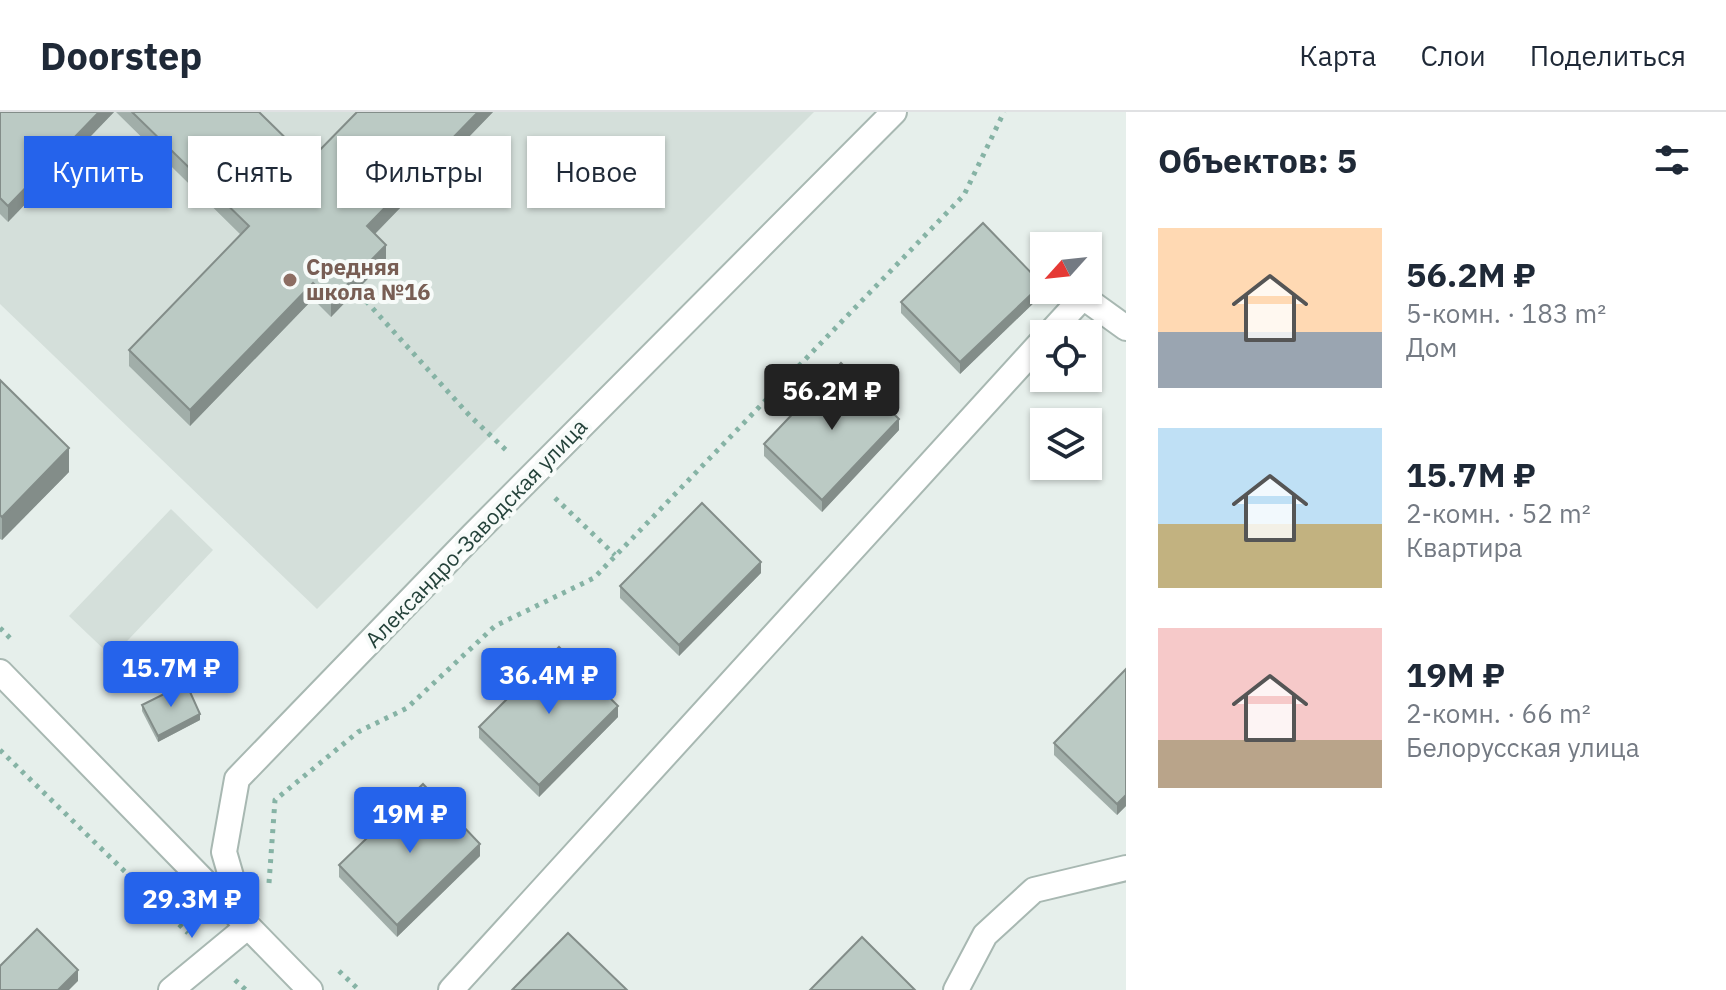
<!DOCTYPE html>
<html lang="ru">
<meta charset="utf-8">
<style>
:root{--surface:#fff;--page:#f6f6f7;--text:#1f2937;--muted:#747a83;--line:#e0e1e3;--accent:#2563eb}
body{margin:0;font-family:"IBM Plex Sans",sans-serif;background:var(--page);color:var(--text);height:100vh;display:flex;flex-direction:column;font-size:30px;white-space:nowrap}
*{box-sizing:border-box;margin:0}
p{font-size:26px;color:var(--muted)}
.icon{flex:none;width:44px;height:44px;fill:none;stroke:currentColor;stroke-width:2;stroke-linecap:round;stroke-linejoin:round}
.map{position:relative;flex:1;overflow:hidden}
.side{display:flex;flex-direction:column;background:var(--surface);width:600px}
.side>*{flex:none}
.banner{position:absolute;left:24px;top:24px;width:760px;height:72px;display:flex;gap:16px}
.needle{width:52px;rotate:243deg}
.controls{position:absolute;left:1030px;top:120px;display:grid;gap:16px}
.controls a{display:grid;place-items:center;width:72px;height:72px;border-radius:0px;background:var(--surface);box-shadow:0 2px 6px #0004;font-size:40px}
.price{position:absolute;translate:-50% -68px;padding:0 18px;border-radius:8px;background:var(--accent);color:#fff;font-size:26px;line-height:52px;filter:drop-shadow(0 2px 4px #0008)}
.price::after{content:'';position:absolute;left:50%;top:48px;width:24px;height:18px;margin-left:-12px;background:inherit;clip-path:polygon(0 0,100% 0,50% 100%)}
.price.selected{background:#222;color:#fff}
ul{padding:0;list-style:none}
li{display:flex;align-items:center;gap:24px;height:200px;padding:0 32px}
li span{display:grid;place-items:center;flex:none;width:224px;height:160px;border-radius:0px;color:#555}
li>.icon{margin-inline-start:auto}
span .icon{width:96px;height:96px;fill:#fffc;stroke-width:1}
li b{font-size:34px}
h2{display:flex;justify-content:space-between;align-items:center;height:96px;padding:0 32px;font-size:34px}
.pill{padding:0 28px;border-radius:0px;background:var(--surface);box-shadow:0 2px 6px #0004;font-size:28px;line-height:72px}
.pill.selected{background:var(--accent);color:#fff}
header{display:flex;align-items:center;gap:48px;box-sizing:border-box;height:112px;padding:0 40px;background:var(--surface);border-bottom:2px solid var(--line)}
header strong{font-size:38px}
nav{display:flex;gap:44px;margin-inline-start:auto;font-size:28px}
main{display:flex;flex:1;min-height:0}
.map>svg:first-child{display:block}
.built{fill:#d4dfda}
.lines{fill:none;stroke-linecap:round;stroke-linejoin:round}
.minor-casing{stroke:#a8b8b2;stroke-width:28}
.path{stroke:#86b3a5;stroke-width:5;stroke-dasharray:4 6;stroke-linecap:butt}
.minor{stroke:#fff;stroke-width:24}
.wall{fill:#a1aea9}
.shaded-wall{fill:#838d89}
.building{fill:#bbcac4;stroke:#838d89;stroke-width:2}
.education-dot{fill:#8d6e63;stroke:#f7fbf9;stroke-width:3}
.labels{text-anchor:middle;stroke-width:8;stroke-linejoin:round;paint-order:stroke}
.education-label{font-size:22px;font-weight:bold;fill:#785e54;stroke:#f7fbf9;text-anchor:start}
.street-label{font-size:22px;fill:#24423a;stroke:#f7fbf9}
</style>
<header>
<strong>Doorstep</strong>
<nav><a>Карта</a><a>Слои</a><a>Поделиться</a></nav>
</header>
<main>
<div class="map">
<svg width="1126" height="878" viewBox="0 0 1126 878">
<rect width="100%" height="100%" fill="#e6efeb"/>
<g class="built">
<path d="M0 0H814L317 497 0 192Z"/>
<path d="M171 397 213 438 112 545 69 504Z"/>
</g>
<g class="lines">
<defs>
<g id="minor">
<path d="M1049 222 1083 185 1126 216"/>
<path d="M0 560 310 878"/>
<path d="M246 816 224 740 237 667 473 423 894 0"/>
<path d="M171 878 246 816"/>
<path d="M451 878 1044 227"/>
<path d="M956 878 985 823 1034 778 1126 756"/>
</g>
</defs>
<use href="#minor" class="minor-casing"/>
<g class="path">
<path d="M366 189 470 304 508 340"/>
<path d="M555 386 615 443"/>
<path d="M0 516 13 529"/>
<path d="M0 638 188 821"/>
<path d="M269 771 275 688 358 620 407 596 495 514 594 466 964 83 1004 0"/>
<path d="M339 859 359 878"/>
<path d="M235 868 246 878"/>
</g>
<use href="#minor" class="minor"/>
</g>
<g class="wall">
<path d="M0 0H114L8 110 0 102Z"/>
<path d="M116 0H259L309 49 357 0H493L375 122 386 148 331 205 313 187 190 314 129 254V238L241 123Z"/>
<path d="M1042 183 960 262 901 201V190Z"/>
<path d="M0 268 69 360 2 428 0 427Z"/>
<path d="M899 318 822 400 764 344V332Z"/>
<path d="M761 461 679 544 620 486V474Z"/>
<path d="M1126 557V694L1117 703 1054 643V631Z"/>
<path d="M142 593 200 608 158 630 142 599Z"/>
<path d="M618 605 539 685 479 626V615Z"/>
<path d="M480 744 397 825 339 765V753Z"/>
</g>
<g class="shaded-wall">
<path d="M99 0H114L8 110V94Z"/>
<path d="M478 0H493L367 130V114Z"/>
<path d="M386 133V148L331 205V189Z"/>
<path d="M313 171V187L190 314V298Z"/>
<path d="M1042 172V183L960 262V250Z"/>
<path d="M899 307V318L822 400V388Z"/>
<path d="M69 336V360L2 428V405Z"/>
<path d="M761 450V461L679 544V533Z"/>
<path d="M618 594V605L539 685V673Z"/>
<path d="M200 602V608L158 630V624Z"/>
<path d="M1126 683V694L1117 703V692Z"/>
<path d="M480 732V744L397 825V813Z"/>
<path d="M78 858V869L69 878H58Z"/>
</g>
<g class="building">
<path d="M0 0H99L8 94 0 86Z"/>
<path d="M132 0H259L309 49 357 0H478L367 114 386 133 331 189 313 171 190 298 129 238 249 114Z"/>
<path d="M983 111 1042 172 960 250 901 190Z"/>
<path d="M841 251 899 307 822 388 764 332Z"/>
<path d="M0 268 69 336 2 405 0 403Z"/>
<path d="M702 391 761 450 679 533 620 474Z"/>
<path d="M559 535 618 594 539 673 479 615Z"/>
<path d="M1126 557V683L1117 692 1054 631Z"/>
<path d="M186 571 200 602 158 624 142 593Z"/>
<path d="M423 672 480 732 397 813 339 753Z"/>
<path d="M37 817 78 858 58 878H0V854Z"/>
<path d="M568 821 627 878H512Z"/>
<path d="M862 825 915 878H810Z"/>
</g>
<circle class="education-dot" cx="290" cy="168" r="8"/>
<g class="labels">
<g class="education-label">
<text x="306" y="163">Средняя<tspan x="306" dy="25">школа №16</tspan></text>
</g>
<g class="street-label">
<text transform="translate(476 421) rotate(-46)" y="8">Александро-Заводская улица</text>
</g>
</g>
</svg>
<div class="controls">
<a><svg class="needle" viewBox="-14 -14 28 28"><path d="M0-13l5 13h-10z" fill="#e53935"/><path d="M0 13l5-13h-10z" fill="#747a83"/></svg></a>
<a><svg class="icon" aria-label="locate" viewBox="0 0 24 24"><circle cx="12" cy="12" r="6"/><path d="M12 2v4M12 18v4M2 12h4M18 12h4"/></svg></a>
<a><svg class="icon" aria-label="layers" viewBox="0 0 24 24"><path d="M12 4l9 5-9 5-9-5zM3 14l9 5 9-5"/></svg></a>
</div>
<b class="price selected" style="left:832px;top:320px">56.2M ₽</b>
<b class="price" style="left:171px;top:597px">15.7M ₽</b>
<b class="price" style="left:549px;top:604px">36.4M ₽</b>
<b class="price" style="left:410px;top:743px">19M ₽</b>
<b class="price" style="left:192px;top:828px">29.3M ₽</b>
<div class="banner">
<a class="pill selected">Купить</a>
<a class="pill">Снять</a>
<a class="pill">Фильтры</a>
<a class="pill">Новое</a>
</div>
</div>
<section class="side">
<h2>Объектов: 5<svg class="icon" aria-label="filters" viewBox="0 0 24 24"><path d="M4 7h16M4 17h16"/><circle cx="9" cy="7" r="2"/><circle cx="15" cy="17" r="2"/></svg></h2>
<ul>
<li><span style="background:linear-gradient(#ffd9b3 65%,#9aa5b1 0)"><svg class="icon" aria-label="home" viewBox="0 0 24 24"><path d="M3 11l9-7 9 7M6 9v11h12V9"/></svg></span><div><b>56.2M ₽</b><p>5-комн. · 183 m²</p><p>Дом</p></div></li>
<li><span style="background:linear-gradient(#bfe0f5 60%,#c2b280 0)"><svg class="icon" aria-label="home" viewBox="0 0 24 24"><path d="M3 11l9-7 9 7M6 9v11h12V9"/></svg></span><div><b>15.7M ₽</b><p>2-комн. · 52 m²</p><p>Квартира</p></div></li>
<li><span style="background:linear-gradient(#f6c9c9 70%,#b9a48a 0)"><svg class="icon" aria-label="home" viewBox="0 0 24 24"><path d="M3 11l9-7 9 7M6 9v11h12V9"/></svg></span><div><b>19M ₽</b><p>2-комн. · 66 m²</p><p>Белорусская улица</p></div></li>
</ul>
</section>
</main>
